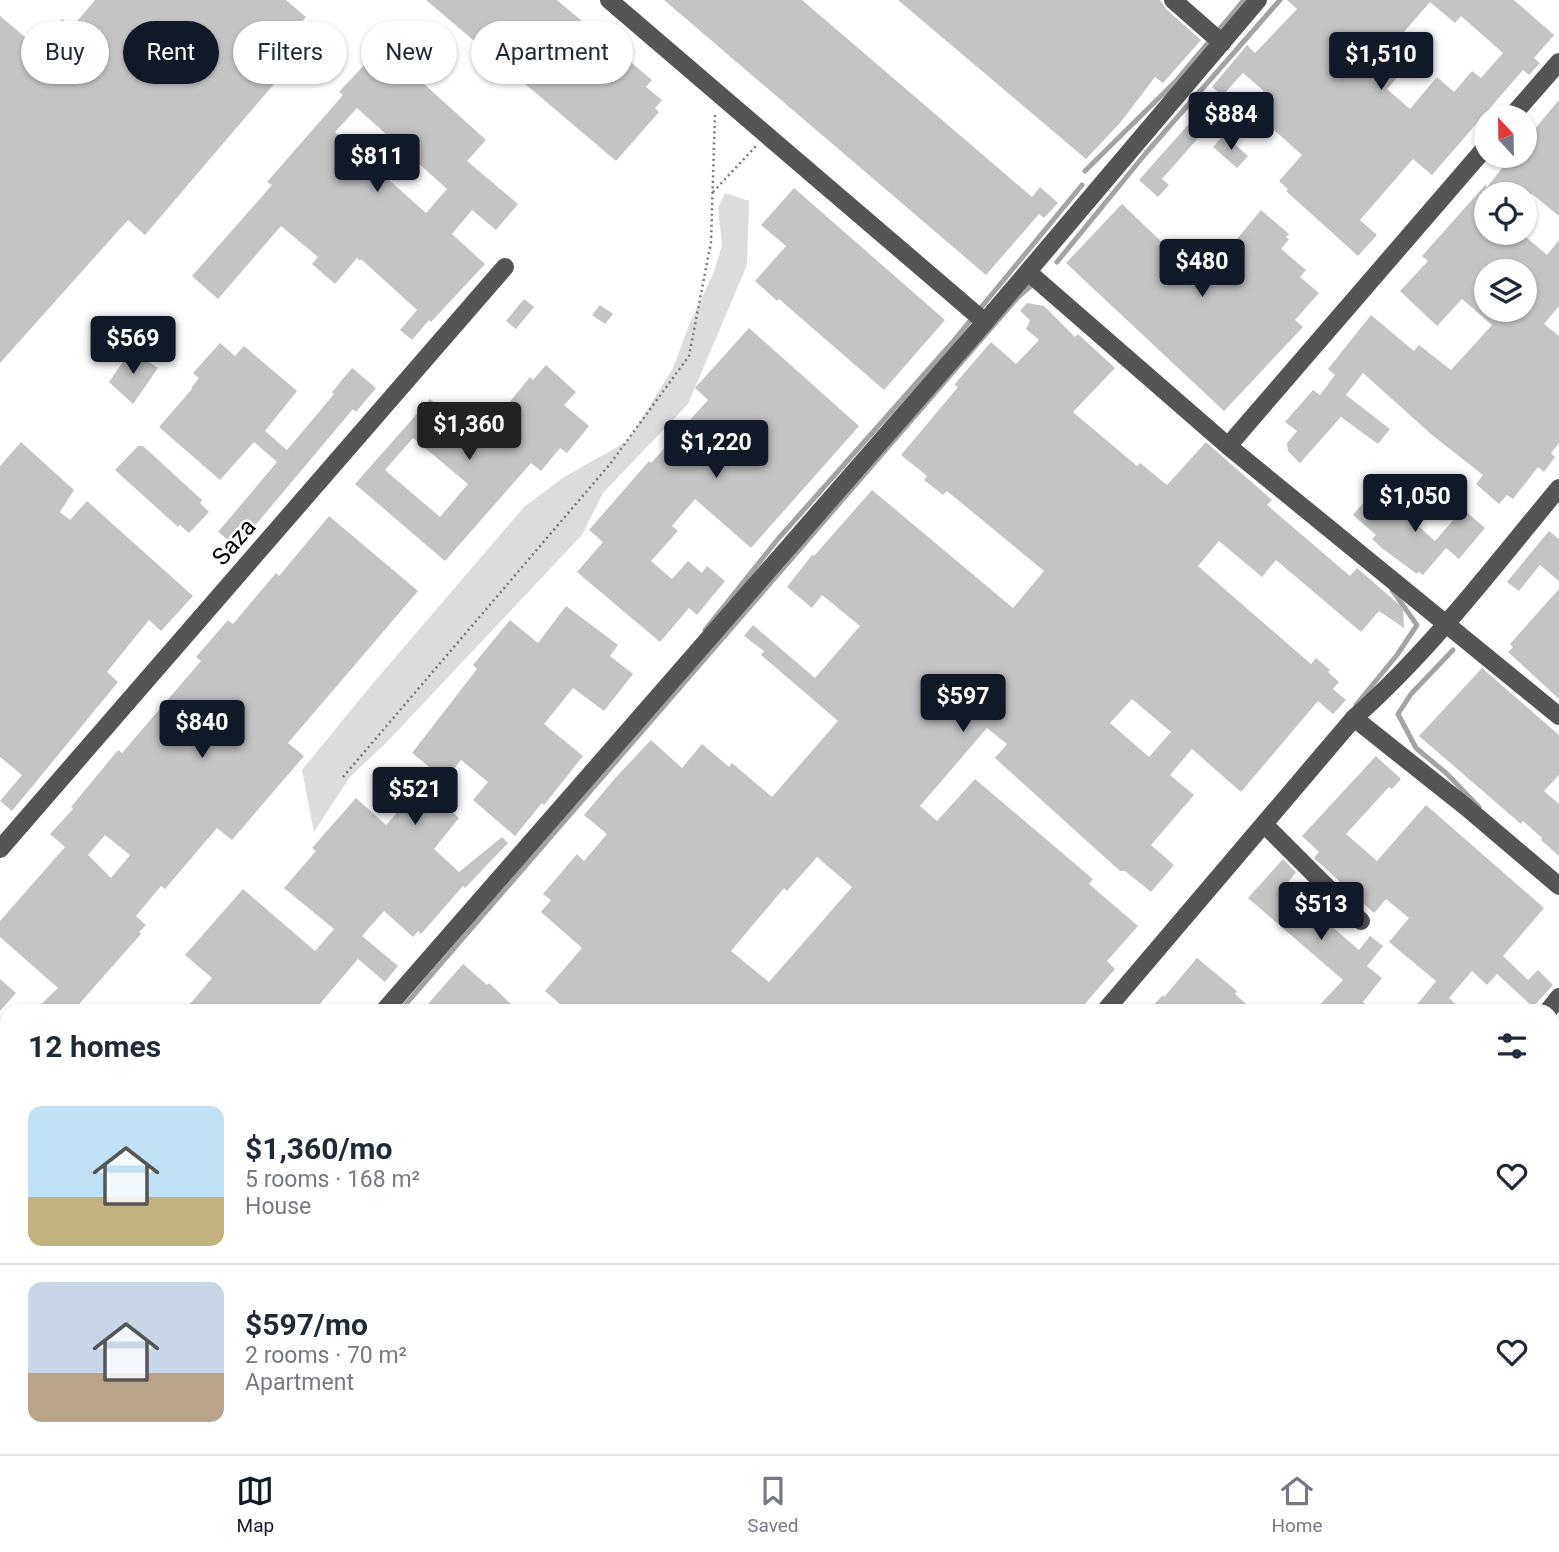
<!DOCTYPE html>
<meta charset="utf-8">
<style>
:root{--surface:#fff;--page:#f2f2f3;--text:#1f2937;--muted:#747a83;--line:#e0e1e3;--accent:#111827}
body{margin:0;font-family:Roboto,sans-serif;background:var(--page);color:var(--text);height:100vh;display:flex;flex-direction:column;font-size:26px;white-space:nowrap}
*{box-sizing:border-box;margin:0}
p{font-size:23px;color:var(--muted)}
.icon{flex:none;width:38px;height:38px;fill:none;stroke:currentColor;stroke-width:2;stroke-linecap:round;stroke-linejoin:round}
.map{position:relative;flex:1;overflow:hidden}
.side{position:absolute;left:0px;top:1004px;width:1559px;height:450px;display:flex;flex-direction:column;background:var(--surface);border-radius:21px 21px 0 0;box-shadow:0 2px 5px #0004}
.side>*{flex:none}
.guide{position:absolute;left:21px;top:21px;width:700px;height:63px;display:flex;gap:14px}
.needle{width:46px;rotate:338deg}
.fabs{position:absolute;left:1474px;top:105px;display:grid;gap:14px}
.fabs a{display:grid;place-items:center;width:63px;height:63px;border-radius:50%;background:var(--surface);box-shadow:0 2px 5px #0004;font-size:35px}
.price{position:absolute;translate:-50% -60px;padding:0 16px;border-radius:7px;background:var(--accent);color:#fff;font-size:23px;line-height:46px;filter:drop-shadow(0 2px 4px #0008)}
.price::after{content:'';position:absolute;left:50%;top:42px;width:21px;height:16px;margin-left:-10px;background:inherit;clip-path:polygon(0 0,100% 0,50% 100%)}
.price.current{background:#222;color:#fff}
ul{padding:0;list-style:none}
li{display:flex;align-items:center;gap:21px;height:175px;padding:0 28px}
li+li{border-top:2px solid var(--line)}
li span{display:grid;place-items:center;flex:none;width:196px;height:140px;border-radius:14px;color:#555}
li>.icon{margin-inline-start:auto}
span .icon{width:84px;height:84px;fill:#fffc;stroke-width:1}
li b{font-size:30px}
h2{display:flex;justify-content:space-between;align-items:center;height:84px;padding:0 28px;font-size:30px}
.tag{padding:0 24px;border-radius:32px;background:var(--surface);box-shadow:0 2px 5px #0004;font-size:24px;line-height:63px}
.tag.current{background:var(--accent);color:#fff}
.menu{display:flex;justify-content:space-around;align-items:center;height:98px;border-top:2px solid var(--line);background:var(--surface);font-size:19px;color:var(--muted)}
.menu a{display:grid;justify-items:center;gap:4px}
.menu .current{color:var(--accent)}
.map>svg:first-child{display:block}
.green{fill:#dcdcdc}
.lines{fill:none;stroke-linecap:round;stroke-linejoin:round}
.stream{stroke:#a3a3a3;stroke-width:5}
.building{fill:#c4c4c4;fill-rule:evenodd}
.path{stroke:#777;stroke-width:2.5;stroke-dasharray:2 3.5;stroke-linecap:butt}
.minor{stroke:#555;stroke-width:18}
.labels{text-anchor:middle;stroke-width:5;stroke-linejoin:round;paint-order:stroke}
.street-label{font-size:24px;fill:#000;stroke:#fff}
</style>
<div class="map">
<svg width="1559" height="1454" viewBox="0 0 1559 1454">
<rect width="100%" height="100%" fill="#fff"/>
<g class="green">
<path d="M725 193 749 201 747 265 688 404 603 493 582 535 387 742 350 777 314 832 302 770 369 688 524 507 564 477 628 441 673 368 689 325 714 272 722 245 718 208Z"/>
<path d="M1091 1447H1361L1367 1454H1085Z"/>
</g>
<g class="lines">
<g class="stream">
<path d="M1085 171 1176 81 1244 0"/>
<path d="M1057 262 1146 153 1280 0"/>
<path d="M705 630 778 539 951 344 1082 185"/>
<path d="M1453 650 1411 694 1398 714 1416 748 1446 773 1479 807"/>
<path d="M1356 705 1397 655 1417 625 1392 590"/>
<path d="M399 1012 1018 297 1033 284"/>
<path d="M24 1454 30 1447"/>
</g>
</g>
<g class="building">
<path d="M95 0H286L306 17 277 50 292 63 145 235 128 220 0 363V16L38 48 62 19 72 27Z"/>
<path d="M426 0H557L652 80 646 87 662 100 655 108 659 112 616 161Z"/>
<path d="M664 0H802L1032 197 1040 187 1058 203 1044 218 1039 214 986 275Z"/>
<path d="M898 0H1160L1166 9 1201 40 1163 83 1155 77 1120 123 1086 159Z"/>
<path d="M1287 0H1514L1554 35 1534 58 1540 63 1529 75 1523 70 1432 175 1413 159 1360 220 1377 235 1358 256 1286 191 1288 189 1279 181 1302 155 1249 108 1264 91 1243 73 1222 96 1212 87 1247 45 1255 53 1297 9ZM1430 2 1455 23 1461 16 1503 53 1481 78 1472 71 1454 92 1437 77 1410 109 1387 89 1407 66 1388 50Z"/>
<path d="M382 46 486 140 467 161 518 204 496 230 472 210 452 234 485 264 431 322 429 320 412 340 400 330 417 310 361 259 360 261 357 258 335 284 312 264 318 257 281 226 218 299 192 276 272 185 267 182 343 95 339 92ZM357 108 447 189 426 213 335 132Z"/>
<path d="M1559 100V216L1532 194H1486V233H1521L1547 255 1559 240V306L1544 324 1559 336V443L1551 453 1555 457 1544 472 1538 467 1513 499 1507 495 1499 504 1476 484 1483 475 1432 435 1363 373 1346 395 1390 429 1378 444 1341 417 1300 463 1288 451 1287 443 1297 431 1285 422 1313 390 1320 395 1335 375 1328 369 1371 315 1414 351 1419 345 1451 370 1492 325 1462 299 1437 326 1400 291 1428 261 1422 256 1486 184V188L1512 156H1524V142ZM1486 271H1524V310H1486Z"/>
<path d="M1194 118 1206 129 1162 179 1169 185 1158 197 1139 180Z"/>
<path d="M1224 135 1248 156 1237 168 1213 147Z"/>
<path d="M794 188 945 320 884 390 779 299 777 301 755 281 786 246 761 225Z"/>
<path d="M1122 204 1188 267 1196 258 1207 268 1220 255 1222 257 1261 210 1289 234 1286 237 1289 239 1281 249 1306 270 1300 277 1319 293 1295 320 1303 327 1224 411 1066 263Z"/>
<path d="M524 299 534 307 516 329 506 321Z"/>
<path d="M1027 303 1044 306 1075 337 1078 334 1115 368 1073 412 1137 466 1140 463 1167 485 1206 442 1272 500 1267 505 1350 576 1357 568 1403 608 1404 628 1379 611 1361 632 1276 560 1262 577 1219 541 1198 566 1311 664 1316 658 1330 670 1328 672 1339 682 1333 689 1346 700 1333 714 1318 701 1241 792 1192 749 1170 775 1194 795 1151 845 1174 865 1151 892 1125 871H1120L995 758 1007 744 987 728 920 806 937 821 975 779 1093 879 1089 884 1138 926 1107 961 1115 969 1078 1012H1038L1031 1006 1026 1012H569L545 991 582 948 541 912 551 900 543 894 577 854 584 861 607 834 584 815 617 776 651 740 682 768 702 744 729 767 732 763 772 797 838 721 761 655 764 651 744 636 753 625 815 678 860 626 822 595 812 608 787 587 812 555 814 556 872 490 1013 608 1044 571 947 491 943 495 924 480 927 476 901 455 958 387 954 385 991 342 1016 364 1039 340 1026 329 1030 320 1020 311ZM1132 699 1171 732 1149 757 1110 723ZM817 857 852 887 769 982 731 951 784 888 787 891Z"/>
<path d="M600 305 613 314 605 324 592 315Z"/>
<path d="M749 328 859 426 751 548 695 499 672 526 678 531 651 561 672 579 688 561 702 573 707 566 725 581 697 615 689 608 660 642 577 572 603 542 589 530 649 461 651 463 708 400 695 388Z"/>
<path d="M220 343 235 356 244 346 297 391 265 431 287 450 334 394 332 392 352 368 376 388 356 412 353 409 237 547 218 532 277 462 254 442 220 480 159 427 192 389 191 388 199 378 193 373Z"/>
<path d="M131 350 158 368 133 404 109 382Z"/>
<path d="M546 365 576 392 564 405 589 426 567 453 560 448 541 471 531 463 445 561 355 484 430 399 478 441 530 377 533 380ZM413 438 468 484 440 517 385 470Z"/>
<path d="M21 442 74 490 60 512 70 520 87 501 193 596 161 631 149 620 107 672 118 682 12 811 0 801 22 775 0 757V466Z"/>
<path d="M138 446H143L202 500 200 503 209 512 189 533 180 525 178 527 115 470Z"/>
<path d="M1376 488 1435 541 1463 509 1485 528 1459 559 1446 548 1423 575 1419 572 1417 574 1383 549 1372 539 1376 535 1353 515Z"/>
<path d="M329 516 418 591 288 743 304 756 232 840 217 828 165 889 161 886 136 916 146 925 139 932 141 934 72 1012H33L58 988 0 937V921L65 847 50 834 73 809 71 807 118 750 122 753 201 661 196 657 228 620 233 624 276 573 279 576ZM105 835 130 855 111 878 88 855Z"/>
<path d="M1549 531 1559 539V581L1540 565 1519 591 1507 582Z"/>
<path d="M1559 589V699L1508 652 1513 647 1510 644Z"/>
<path d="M566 606 618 645 610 656 633 674 604 711 573 688 544 724 583 756 544 805 542 803 515 836 473 800 488 782 461 760 433 795 459 818 434 849 459 872 502 837 508 843 465 888 463 886 421 934 418 931 413 937 384 911 362 936 398 966 385 982 358 959 313 1012H183L212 978 185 955 243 889 315 951 334 929 284 888 316 851 312 848 356 798 386 825 433 772V770L412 753 477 669 473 665 510 620 538 643Z"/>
<path d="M1482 668 1559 735V775L1544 791 1559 804V856L1541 840 1542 838 1523 821 1521 824 1419 736Z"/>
<path d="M1376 756 1401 779 1392 789 1389 787 1346 834 1377 861 1426 805 1544 908 1503 956 1528 980 1538 970 1553 985 1533 1007 1497 974 1487 985 1472 971 1449 998 1464 1012H1411L1436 981 1389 942 1409 918 1386 899 1374 913 1314 858 1319 852 1302 836Z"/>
<path d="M1283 859 1296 872 1285 886 1359 950 1370 936 1383 946 1367 966 1382 978 1363 1002 1374 1012H1313L1343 980 1248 898Z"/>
<path d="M1197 958 1237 991 1235 994 1255 1012H1147L1163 995 1164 997Z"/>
<path d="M463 964 487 985 489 983 519 1012H421Z"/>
<path d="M0 979 16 993 0 1011Z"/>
</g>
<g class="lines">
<g class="path">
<path d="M713 192 756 146"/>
<path d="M343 777 610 464 689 356 711 242 715 113"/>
</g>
<g class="minor">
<path d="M609 0 985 322"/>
<path d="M1173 0 1222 43"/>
<path d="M1511 117 1559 62"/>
<path d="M1028 272 1228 446 1559 716"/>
<path d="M1228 446 1486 147"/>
<path d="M1354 718 1466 807 1559 886"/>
<path d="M1265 825 1361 921"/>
<path d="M0 849 505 267"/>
<path d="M383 1012 985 322 1258 0"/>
<path d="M1104 1012 1354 718C1431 650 1493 567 1559 488"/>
<path d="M1547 1012 1559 997"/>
<path d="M1552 1255 1559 1247"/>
<path d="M0 1325 7 1332"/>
<path d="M1355 1447 1364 1454"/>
<path d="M0 1451 7 1443"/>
<path d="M724 1454 730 1447"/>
<path d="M1381 1454 1387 1447"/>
</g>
</g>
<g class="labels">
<g class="street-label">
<text transform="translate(234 542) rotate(-49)" y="8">Saza</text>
</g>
</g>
</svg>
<div class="fabs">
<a><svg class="needle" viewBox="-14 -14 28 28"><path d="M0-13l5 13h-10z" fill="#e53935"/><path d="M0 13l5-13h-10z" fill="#747a83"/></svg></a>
<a><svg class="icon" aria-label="locate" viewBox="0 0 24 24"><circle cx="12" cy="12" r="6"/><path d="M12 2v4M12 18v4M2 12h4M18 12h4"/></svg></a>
<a><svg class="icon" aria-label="layers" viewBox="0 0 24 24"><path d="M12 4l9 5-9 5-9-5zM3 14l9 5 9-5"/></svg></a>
</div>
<b class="price" style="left:1381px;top:92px">$1,510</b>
<b class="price" style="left:1231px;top:152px">$884</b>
<b class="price" style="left:377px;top:194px">$811</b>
<b class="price" style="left:1202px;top:299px">$480</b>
<b class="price" style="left:133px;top:376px">$569</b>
<b class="price current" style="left:469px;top:462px">$1,360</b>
<b class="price" style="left:716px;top:480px">$1,220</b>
<b class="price" style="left:1415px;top:534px">$1,050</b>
<b class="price" style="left:963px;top:734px">$597</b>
<b class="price" style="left:202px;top:760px">$840</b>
<b class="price" style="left:415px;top:827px">$521</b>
<b class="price" style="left:1321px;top:942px">$513</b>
<div class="guide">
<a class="tag">Buy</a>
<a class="tag current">Rent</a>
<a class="tag">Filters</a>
<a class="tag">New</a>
<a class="tag">Apartment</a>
</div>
<section class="side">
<h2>12 homes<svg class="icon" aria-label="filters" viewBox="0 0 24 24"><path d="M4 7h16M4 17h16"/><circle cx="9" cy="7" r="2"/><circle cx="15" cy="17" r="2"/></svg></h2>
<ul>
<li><span style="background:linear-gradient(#bfe0f5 65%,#c2b280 0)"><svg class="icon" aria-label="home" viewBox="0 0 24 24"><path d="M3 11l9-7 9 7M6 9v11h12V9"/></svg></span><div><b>$1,360/mo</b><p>5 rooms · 168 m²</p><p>House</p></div><svg class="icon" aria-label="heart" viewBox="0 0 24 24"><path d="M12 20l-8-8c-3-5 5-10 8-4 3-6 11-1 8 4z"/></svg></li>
<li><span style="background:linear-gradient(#c9d6e8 65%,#b9a48a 0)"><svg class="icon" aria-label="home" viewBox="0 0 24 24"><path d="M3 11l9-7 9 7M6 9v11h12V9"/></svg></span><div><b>$597/mo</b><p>2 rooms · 70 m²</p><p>Apartment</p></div><svg class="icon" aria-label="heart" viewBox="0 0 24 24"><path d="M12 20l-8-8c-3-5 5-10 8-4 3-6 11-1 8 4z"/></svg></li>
</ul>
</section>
</div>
<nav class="menu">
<a class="current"><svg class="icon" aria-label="map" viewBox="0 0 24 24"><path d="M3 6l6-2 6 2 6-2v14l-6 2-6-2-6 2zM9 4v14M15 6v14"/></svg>Map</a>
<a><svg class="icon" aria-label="saved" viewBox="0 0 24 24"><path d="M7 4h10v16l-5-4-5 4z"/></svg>Saved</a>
<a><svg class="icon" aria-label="home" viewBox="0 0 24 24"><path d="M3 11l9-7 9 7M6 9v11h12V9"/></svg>Home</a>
</nav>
